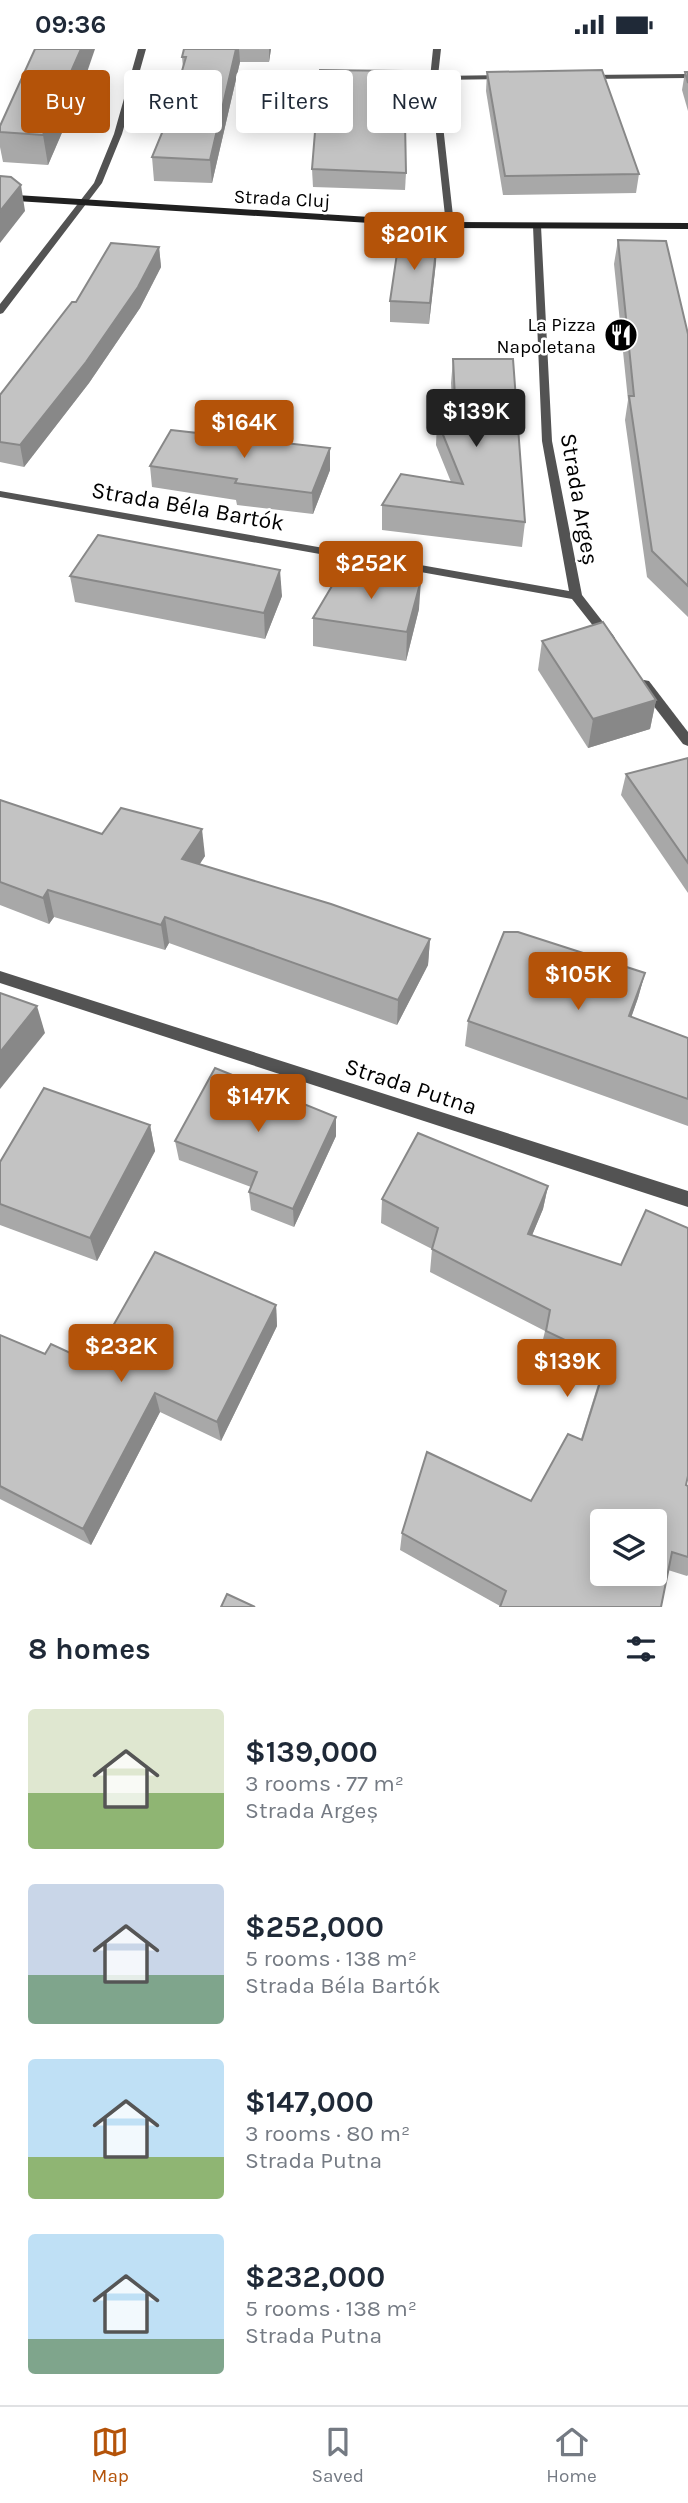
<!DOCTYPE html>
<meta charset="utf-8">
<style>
:root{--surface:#fff;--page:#f2f2f3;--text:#1f2937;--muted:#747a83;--line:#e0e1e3;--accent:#b45309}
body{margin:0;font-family:Karla,sans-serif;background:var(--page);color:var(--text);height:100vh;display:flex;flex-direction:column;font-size:26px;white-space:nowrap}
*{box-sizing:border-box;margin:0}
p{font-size:23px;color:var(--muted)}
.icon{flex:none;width:38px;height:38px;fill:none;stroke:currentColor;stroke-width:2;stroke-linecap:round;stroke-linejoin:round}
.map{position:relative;height:1558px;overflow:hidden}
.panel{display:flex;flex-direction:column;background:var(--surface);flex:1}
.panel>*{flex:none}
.top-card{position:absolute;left:21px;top:21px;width:648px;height:63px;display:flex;gap:14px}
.buttons{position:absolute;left:590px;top:1460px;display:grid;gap:14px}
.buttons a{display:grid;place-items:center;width:77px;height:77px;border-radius:7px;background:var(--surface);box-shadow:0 4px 18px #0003;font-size:35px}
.price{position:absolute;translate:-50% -60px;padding:0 16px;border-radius:7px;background:var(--accent);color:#fff;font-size:23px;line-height:46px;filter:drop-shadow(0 2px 4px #0008)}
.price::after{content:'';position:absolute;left:50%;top:42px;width:21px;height:16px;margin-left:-10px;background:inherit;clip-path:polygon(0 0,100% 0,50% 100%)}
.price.current{background:#222;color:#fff}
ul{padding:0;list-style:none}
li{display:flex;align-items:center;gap:21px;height:175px;padding:0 28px}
li span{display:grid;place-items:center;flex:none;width:196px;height:140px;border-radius:7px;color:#555}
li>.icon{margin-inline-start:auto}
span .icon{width:84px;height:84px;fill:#fffc;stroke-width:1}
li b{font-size:30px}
h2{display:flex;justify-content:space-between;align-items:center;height:84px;padding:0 28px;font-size:30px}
.pill{padding:0 24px;border-radius:7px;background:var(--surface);box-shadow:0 4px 18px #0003;font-size:24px;line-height:63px}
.pill.current{background:var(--accent);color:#fff}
.status{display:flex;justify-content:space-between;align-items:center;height:49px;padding:0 35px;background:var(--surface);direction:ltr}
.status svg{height:19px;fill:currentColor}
.dock{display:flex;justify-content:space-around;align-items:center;height:98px;border-top:2px solid var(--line);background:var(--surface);font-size:19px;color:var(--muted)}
.dock a{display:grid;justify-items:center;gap:4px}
.dock .current{color:var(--accent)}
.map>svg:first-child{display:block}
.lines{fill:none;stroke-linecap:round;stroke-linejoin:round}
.minor{fill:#535353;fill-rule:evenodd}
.tertiary{fill:#535353;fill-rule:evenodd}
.secondary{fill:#202020;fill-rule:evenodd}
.wall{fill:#a8a8a8}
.shaded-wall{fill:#888}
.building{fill:#c3c3c3;stroke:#888;stroke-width:2;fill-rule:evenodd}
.labels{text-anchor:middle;stroke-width:5;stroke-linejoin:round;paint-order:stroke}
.far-street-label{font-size:19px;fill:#000;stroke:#fff}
.far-poi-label{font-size:19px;fill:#000;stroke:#fff;text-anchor:end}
.street-label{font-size:23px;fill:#000;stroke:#fff}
</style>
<div class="status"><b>09:36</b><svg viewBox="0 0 49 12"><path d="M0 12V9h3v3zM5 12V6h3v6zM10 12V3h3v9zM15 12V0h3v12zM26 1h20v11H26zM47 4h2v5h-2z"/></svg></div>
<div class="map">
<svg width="688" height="1558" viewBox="0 0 688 1558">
<rect width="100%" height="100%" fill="#fff"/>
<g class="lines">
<g class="minor">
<path d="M433 0H441L438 27 506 26 510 28 506 30 438 31 454 176 450 179 446 176 430 29Z"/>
<path d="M688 25V29L586 30 582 28 586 26Z"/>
<path d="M537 174 541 177 552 392 582 546 613 586 615 589 613 592H605L572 550 0 448V442L569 542 542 392 533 177Z"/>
<path d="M644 631 649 632 688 683V697L683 695 639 638 638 635 639 632Z"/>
<path d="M0 922 688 1142V1158L0 934Z"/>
</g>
<path class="tertiary" d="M138 0H146L122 85 102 134 3 264 0 265V255L94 134 114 85Z"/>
<path class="secondary" d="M0 145 450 173 688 174V180L450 179 0 151Z"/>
</g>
<g class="wall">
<path d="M184 0H271L269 13H240L212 134 154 132 152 108 169 67 183 19 182 8Z"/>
<path d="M487 23 639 125 636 144 503 146 486 42Z"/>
<path d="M685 23H688V62L682 41Z"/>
<path d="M83 35 48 116 3 113 0 98V77Z"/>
<path d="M312 120 406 124 405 141 313 138Z"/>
<path d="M618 191 688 285V568L647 528 625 371 628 351 614 215Z"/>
<path d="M437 192 436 213 429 275 390 273V252Z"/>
<path d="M159 198 161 218 140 259 89 334 24 418 0 413V346L76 253Z"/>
<path d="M453 310 525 473 522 498 382 481V456L451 433 436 396 437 371 453 370 451 334Z"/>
<path d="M330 399V421L313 465 237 456 236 451 152 438 150 417Z"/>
<path d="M70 527 282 547 265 590 75 553Z"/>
<path d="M419 560 406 612 313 597V569Z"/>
<path d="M542 592 656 651 650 680 588 699 538 621Z"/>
<path d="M688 709V844L621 746 626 725Z"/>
<path d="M0 751 102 785 205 807 199 815 430 890 428 916 397 976 169 894 165 901 54 868 49 875 0 856Z"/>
<path d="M645 924 638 949 631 968 688 989V1077L465 997 468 972Z"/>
<path d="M336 1068V1087L294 1178 251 1161 249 1143 251 1138 179 1111 175 1092Z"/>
<path d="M150 1076 155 1102 97 1212 0 1176V1113Z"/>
<path d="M548 1137 543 1160 532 1186 686 1436 688 1437V1526L687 1527 668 1521 500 1557 400 1501 402 1484 531 1452 581 1390 599 1332 540 1303 545 1282 430 1223 432 1200 381 1174 382 1150Z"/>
<path d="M276 1256 277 1277 221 1392 160 1363 91 1496 0 1450V1286L45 1305 92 1314Z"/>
</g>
<g class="shaded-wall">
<path d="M81 0H95L83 35 48 116 43 86Z"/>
<path d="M236 0H239L240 13 212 134 210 111Z"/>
<path d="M269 0H271L269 13Z"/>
<path d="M21 136 25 162 0 194V162Z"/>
<path d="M437 192 436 213 429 275 430 254Z"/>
<path d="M159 198 161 218 140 259 89 334 24 418 20 396Z"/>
<path d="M330 399V421L313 465 312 444Z"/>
<path d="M280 521 282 547 265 590 264 564Z"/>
<path d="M421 531 419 560 406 612 407 583Z"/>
<path d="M656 651 650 680 588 699 593 670Z"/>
<path d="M202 780 205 807 186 837 182 810Z"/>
<path d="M48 841 54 868 49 875 43 849Z"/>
<path d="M165 868 169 894 165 901 161 876Z"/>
<path d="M430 890 428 916 397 976 398 951Z"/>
<path d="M645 924 638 949 623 992 629 967Z"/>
<path d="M37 957 45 984 0 1040V1003Z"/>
<path d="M336 1068V1087L294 1178 293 1160Z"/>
<path d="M150 1076 155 1102 97 1212 90 1189Z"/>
<path d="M548 1137 543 1160 523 1208 528 1185Z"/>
<path d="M276 1256 277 1277 221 1392 217 1373Z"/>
<path d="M155 1344 160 1363 91 1496 83 1480Z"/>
</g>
<g class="building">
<path d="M35 0H81L43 86 0 83V77Z"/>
<path d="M184 0H236L210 111 152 108 169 67 186 8H182Z"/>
<path d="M320 21 404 22 406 124 312 120Z"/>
<path d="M602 21 639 125 505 127 487 23Z"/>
<path d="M685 23H688V34Z"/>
<path d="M0 127 11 128 21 136 0 162Z"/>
<path d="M399 191 437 192 430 254 390 252Z"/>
<path d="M618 191 666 192 688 285V537L652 502 629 347H634Z"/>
<path d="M111 194 159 198 138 238 86 313 20 396 0 393V346L72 253H76Z"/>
<path d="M453 310H513L525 473 382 456 401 425 463 435 437 371 456 369Z"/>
<path d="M171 381 330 399 312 444 235 434 237 430 150 417Z"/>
<path d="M98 486 280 521 264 564 70 527Z"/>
<path d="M342 520 421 531 407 583 313 569Z"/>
<path d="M603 573 656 651 593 670 542 592Z"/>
<path d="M688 709V814L626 725Z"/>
<path d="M0 751 102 785 121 759 202 780 182 810 331 855 430 890 398 951 165 868 161 876 48 841 43 849 0 833Z"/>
<path d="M504 883H518L645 924 629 967 688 989V1050L468 972Z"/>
<path d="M0 944 37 957 0 1003Z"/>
<path d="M215 1019 336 1068 293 1160 249 1143 257 1123 175 1092Z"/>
<path d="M44 1039 150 1076 90 1189 0 1155V1113Z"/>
<path d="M418 1084 548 1137 528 1185 621 1216 646 1161 688 1179V1427L686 1436 688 1437V1508L672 1503 661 1558H500L506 1542 402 1484 427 1403 531 1452 568 1385 582 1391 607 1311 546 1282 550 1261 432 1200 438 1179 382 1150ZM602 1472H654V1524H602Z"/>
<path d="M155 1203 276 1256 217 1373 155 1344 83 1480 0 1437V1286L45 1305 51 1295 92 1314Z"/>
<path d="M227 1545 255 1558H221Z"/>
</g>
<defs>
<symbol id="restaurant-disc" viewBox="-11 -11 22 22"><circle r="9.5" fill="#000" stroke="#fff"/><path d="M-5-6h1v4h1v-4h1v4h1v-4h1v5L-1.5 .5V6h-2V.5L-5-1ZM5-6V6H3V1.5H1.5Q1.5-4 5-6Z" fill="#fff"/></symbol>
</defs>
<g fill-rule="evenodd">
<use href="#restaurant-disc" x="602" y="267" width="38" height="38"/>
</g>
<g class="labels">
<g class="far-street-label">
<text transform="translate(282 149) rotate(3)" y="7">Strada Cluj</text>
</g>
<g class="far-poi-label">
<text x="596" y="282">La Pizza<tspan x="596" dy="22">Napoletana</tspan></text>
</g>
<g class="street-label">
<text transform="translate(580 450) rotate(80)" y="8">Strada Argeș</text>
<text transform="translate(188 457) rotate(10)" y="8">Strada Béla Bartók</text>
<text transform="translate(411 1037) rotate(18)" y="8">Strada Putna</text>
</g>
</g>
</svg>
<div class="buttons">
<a><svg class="icon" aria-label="layers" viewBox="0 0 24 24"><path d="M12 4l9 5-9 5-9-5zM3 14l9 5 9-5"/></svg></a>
</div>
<b class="price" style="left:414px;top:223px">$201K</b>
<b class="price current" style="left:476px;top:400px">$139K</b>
<b class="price" style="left:244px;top:411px">$164K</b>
<b class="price" style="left:371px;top:552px">$252K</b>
<b class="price" style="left:578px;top:963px">$105K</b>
<b class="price" style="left:258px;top:1085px">$147K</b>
<b class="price" style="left:121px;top:1335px">$232K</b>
<b class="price" style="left:567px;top:1350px">$139K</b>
<div class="top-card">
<a class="pill current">Buy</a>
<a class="pill">Rent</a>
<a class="pill">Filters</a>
<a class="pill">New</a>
</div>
</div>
<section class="panel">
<h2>8 homes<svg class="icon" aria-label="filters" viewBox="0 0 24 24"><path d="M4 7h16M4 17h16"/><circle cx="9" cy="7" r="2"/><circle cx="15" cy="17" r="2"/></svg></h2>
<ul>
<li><span style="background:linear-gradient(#dfe7d0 60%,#8fb573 0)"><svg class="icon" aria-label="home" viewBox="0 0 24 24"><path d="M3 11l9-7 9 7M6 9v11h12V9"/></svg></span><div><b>$139,000</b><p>3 rooms · 77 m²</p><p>Strada Argeș</p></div></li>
<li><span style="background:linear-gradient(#c9d6e8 65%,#7fa58c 0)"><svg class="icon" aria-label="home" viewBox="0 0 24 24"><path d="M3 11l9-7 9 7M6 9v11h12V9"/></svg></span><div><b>$252,000</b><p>5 rooms · 138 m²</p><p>Strada Béla Bartók</p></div></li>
<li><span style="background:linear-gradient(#bfe0f5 70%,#8fb573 0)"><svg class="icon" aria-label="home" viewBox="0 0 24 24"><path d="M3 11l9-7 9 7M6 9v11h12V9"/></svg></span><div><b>$147,000</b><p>3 rooms · 80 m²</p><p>Strada Putna</p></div></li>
<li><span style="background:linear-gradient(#bfe0f5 75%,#7fa58c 0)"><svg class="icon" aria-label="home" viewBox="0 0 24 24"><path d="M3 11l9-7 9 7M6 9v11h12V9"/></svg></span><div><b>$232,000</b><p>5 rooms · 138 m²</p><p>Strada Putna</p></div></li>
</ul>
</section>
<nav class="dock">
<a class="current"><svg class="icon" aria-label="map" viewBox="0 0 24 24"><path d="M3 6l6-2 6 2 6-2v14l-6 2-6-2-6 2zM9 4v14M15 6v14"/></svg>Map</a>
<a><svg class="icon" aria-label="saved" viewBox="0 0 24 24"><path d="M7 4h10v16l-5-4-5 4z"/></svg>Saved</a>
<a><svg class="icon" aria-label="home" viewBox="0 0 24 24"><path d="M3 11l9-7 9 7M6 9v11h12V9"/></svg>Home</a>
</nav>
